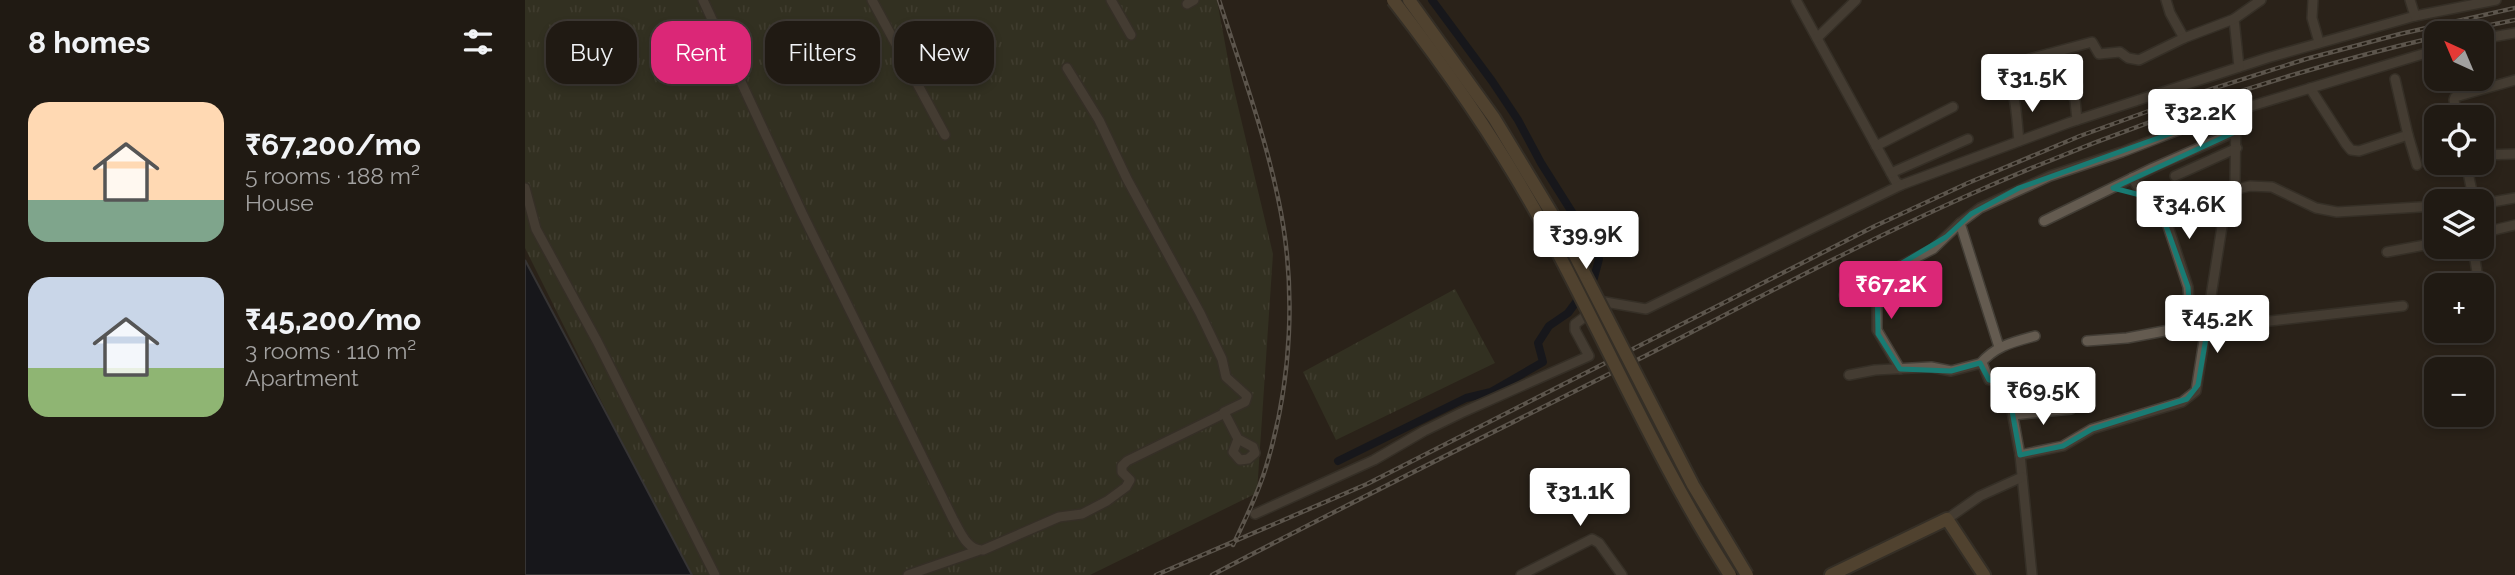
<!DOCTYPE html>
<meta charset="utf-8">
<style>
:root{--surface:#201a13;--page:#2d2721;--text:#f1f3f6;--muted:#a2a1a0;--line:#3d3833;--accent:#db2777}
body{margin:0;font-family:Raleway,sans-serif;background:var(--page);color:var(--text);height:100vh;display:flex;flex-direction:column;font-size:26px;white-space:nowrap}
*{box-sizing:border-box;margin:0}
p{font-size:23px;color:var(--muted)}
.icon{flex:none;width:38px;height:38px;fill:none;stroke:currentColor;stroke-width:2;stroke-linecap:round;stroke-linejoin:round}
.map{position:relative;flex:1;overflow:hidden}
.sheet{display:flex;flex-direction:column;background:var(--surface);width:525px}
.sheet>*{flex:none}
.banner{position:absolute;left:21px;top:21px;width:665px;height:63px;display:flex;gap:14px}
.needle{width:46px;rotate:316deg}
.buttons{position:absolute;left:1899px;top:21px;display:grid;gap:14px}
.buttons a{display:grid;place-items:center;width:70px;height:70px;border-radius:14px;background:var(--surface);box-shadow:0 4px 10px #0003,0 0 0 2px var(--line);font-size:35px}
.price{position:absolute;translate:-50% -60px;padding:0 16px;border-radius:7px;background:#fff;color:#222;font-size:23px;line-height:46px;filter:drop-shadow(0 2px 4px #0008)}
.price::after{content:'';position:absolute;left:50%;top:42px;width:21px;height:16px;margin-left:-10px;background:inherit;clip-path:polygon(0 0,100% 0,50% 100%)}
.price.on{background:var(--accent);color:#fff}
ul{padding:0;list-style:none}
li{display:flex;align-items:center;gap:21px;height:175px;padding:0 28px}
li span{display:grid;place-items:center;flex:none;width:196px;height:140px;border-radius:21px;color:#555}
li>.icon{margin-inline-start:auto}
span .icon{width:84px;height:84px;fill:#fffc;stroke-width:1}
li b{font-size:30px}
h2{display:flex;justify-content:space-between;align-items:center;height:84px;padding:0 28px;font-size:30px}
.tag{padding:0 24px;border-radius:21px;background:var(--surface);box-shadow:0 4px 10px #0003,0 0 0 2px var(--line);font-size:24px;line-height:63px}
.tag.on{background:var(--accent);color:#fff}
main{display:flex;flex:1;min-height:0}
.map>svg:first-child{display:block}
.grass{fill:url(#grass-tufts)}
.water{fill:#020b1d;stroke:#454954;stroke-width:2}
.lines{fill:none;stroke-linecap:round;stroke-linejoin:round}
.canal{stroke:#020b1d;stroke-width:8}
.street-casing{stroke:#433e36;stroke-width:12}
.secondary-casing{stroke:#433e36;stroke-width:16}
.street{stroke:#645b50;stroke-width:9}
.secondary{stroke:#7f694a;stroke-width:12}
.rail-casing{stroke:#99938b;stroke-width:4.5}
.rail{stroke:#201910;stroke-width:2;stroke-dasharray:5;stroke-linecap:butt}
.secondary-bridge-casing{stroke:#433e36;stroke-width:16;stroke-linecap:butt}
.secondary-bridge{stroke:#7f694a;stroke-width:12}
.marked{fill:none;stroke:#197b73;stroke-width:5;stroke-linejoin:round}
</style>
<main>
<section class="sheet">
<h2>8 homes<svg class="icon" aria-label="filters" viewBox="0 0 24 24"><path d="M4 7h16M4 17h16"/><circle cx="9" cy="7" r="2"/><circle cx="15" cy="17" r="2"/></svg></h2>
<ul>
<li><span style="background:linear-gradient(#ffd9b3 70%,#7fa58c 0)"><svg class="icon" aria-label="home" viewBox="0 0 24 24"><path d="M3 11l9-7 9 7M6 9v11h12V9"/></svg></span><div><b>₹67,200/mo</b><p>5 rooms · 188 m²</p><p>House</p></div></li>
<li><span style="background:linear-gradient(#c9d6e8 65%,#8fb573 0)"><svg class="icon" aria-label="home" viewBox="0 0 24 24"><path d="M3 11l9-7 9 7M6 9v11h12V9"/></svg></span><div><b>₹45,200/mo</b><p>3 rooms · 110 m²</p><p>Apartment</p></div></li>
</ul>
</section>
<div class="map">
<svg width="1990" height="575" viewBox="0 0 1990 575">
<defs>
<pattern id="grass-tufts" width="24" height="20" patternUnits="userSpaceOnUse" patternTransform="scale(1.75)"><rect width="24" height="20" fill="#3d402a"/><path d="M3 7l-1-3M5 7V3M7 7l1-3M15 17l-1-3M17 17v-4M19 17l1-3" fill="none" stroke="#595b48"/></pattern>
</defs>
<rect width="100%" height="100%" fill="#2a2219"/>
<g class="grass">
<path d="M0 0H692L707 81 748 254 732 493 565 575H163L0 248Z"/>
<path d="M930 289 970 363 811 440 778 372Z"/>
</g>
<path class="water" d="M0 260 167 575H0Z"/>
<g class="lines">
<path class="canal" d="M813 461 941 398 966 392 1018 362 1013 343 1024 326 1043 313 1069 278 1074 259 1064 239 1016 163 993 120 967 81 907 0"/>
<defs>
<g id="street">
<path d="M178 0 277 213 428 519C435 531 442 551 458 550L534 517 557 514 582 501 601 487 605 480 597 472V466L602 461 700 413"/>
<path d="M347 0 420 135"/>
<path d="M586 0 606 35"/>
<path d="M1271 0 1371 182 1376 185 1543 123 1742 58 1890 16 1971 0"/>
<path d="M1641 0 1645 13 1659 38"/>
<path d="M1788 0 1787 18 1794 42"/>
<path d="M1885 0 1890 16"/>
<path d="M662 4 669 0"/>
<path d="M1709 19 1714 67"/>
<path d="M1292 38 1331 0"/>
<path d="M1956 39 1990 33"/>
<path d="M1523 54C1529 70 1532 88 1553 86"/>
<path d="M1504 59 1567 42 1574 54 1595 52 1603 58 1614 60 1659 38 1709 19 1736 0"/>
<path d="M542 68 574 120 602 179 675 313 697 359 701 377 722 396 720 402 699 412 713 439 728 447 730 453 723 459 715 460 708 452 713 439"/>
<path d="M1543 86 1550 100 1552 120"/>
<path d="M1785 88 1821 144 1826 150 1834 151 1883 135 1870 79"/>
<path d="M1488 93C1492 109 1492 124 1494 141"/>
<path d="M1932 117 1929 100 1930 97 1990 80"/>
<path d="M1883 135 1892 165"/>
<path d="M1351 146 1428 107"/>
<path d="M1956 155 1990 154"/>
<path d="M1941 163 1949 201"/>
<path d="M1366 173 1443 139"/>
<path d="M1650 176 1712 148"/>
<path d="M1607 178 1618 194 1631 201 1639 214 1663 287 1666 326"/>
<path d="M0 188 11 229 17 240 72 341 190 575"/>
<path d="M1708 190 1725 186 1747 187 1791 208 1812 212 1911 206"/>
<path d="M1956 204 1990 198"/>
<path d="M1519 221 1628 168 1710 132"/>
<path d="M1435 223 1474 347"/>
<path d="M1956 233 1990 225"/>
<path d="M1948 247 1954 285"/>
<path d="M1862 252 1911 243"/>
<path d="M1352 278V330L1375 369"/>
<path d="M1319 295 1408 249 1435 223 1455 208 1525 176 1597 152 1677 121 1911 50"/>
<path d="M1562 341 1602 338 1666 326 1718 324 1878 306"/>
<path d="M1455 364C1470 346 1488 342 1510 336"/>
<path d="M1324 375 1350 370 1406 367 1426 371 1453 364 1458 365 1464 380 1482 384 1495 455 1507 575"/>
<path d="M1488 415 1546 409"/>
<path d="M1495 455 1538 446 1567 429 1657 402 1671 391 1698 220 1710 183 1711 110"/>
<path d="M730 514 849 460 899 431 936 413 1064 356 1050 330V324L1080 302 1121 309 1376 185"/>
<path d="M1422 519 1455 496 1497 477"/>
<path d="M383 575 452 551"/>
<path d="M996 575 1067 539 1074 543 1097 575"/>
</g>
<path id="secondary" d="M1306 575 1422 519 1459 575"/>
</defs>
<use href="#street" class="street-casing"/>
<use href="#secondary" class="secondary-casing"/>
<use href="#street" class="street"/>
<use href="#secondary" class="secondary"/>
<defs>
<g id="rail">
<path d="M694 0C715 66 739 131 753 198 772 285 767 382 741 467 733 494 720 520 708 545"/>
<path d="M1926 33 1990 20"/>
<path d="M631 575 842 484 1350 226 1443 183 1555 136 1665 96 1781 59 1875 34 1990 8"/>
<path d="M687 575C828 501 971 431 1114 359 1224 303 1333 244 1446 194 1595 128 1752 74 1911 37"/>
</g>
</defs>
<use href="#rail" class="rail-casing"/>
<use href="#rail" class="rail"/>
<defs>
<g id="secondary-bridge">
<path d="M868 0C924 72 980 153 1023 234 1084 347 1135 467 1205 575"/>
<path d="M884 0 969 118 1038 232 1168 485 1222 575"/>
</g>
</defs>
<use href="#secondary-bridge" class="secondary-bridge-casing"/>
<use href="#secondary-bridge" class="secondary-bridge"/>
</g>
<path d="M0 0H1990V575H0ZM1711 110 1710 132 1588 188 1627 198 1634 206 1663 287 1666 326H1683L1673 385 1662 399 1567 429 1538 446 1495 455 1482 383 1464 380 1455 363 1426 371 1375 369 1353 334 1352 278 1421 237 1446 214 1494 188Z" fill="#2a2219" fill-opacity=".55" fill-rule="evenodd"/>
<path class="marked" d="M1711 110 1710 132 1588 188 1627 198 1634 206 1663 287 1666 326H1683L1673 385 1662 399 1567 429 1538 446 1495 455 1482 383 1464 380 1455 363 1426 371 1375 369 1353 334 1352 278 1421 237 1446 214 1494 188Z"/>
</svg>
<div class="buttons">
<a><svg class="needle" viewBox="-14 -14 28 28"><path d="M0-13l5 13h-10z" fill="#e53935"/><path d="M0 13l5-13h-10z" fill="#a2a1a0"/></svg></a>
<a><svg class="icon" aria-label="locate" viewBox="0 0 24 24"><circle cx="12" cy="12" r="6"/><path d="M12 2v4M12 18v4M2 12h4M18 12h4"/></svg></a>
<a><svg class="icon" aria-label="layers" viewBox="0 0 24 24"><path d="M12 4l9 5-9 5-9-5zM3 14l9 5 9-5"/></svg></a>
<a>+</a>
<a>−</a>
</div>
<b class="price" style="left:1507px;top:114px">₹31.5K</b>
<b class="price" style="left:1675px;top:149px">₹32.2K</b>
<b class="price" style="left:1664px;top:241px">₹34.6K</b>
<b class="price" style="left:1061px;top:271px">₹39.9K</b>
<b class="price on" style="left:1366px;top:321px">₹67.2K</b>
<b class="price" style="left:1692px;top:355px">₹45.2K</b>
<b class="price" style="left:1518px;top:427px">₹69.5K</b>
<b class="price" style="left:1055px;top:528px">₹31.1K</b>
<div class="banner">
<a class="tag">Buy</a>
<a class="tag on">Rent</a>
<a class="tag">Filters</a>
<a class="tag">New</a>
</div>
</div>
</main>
